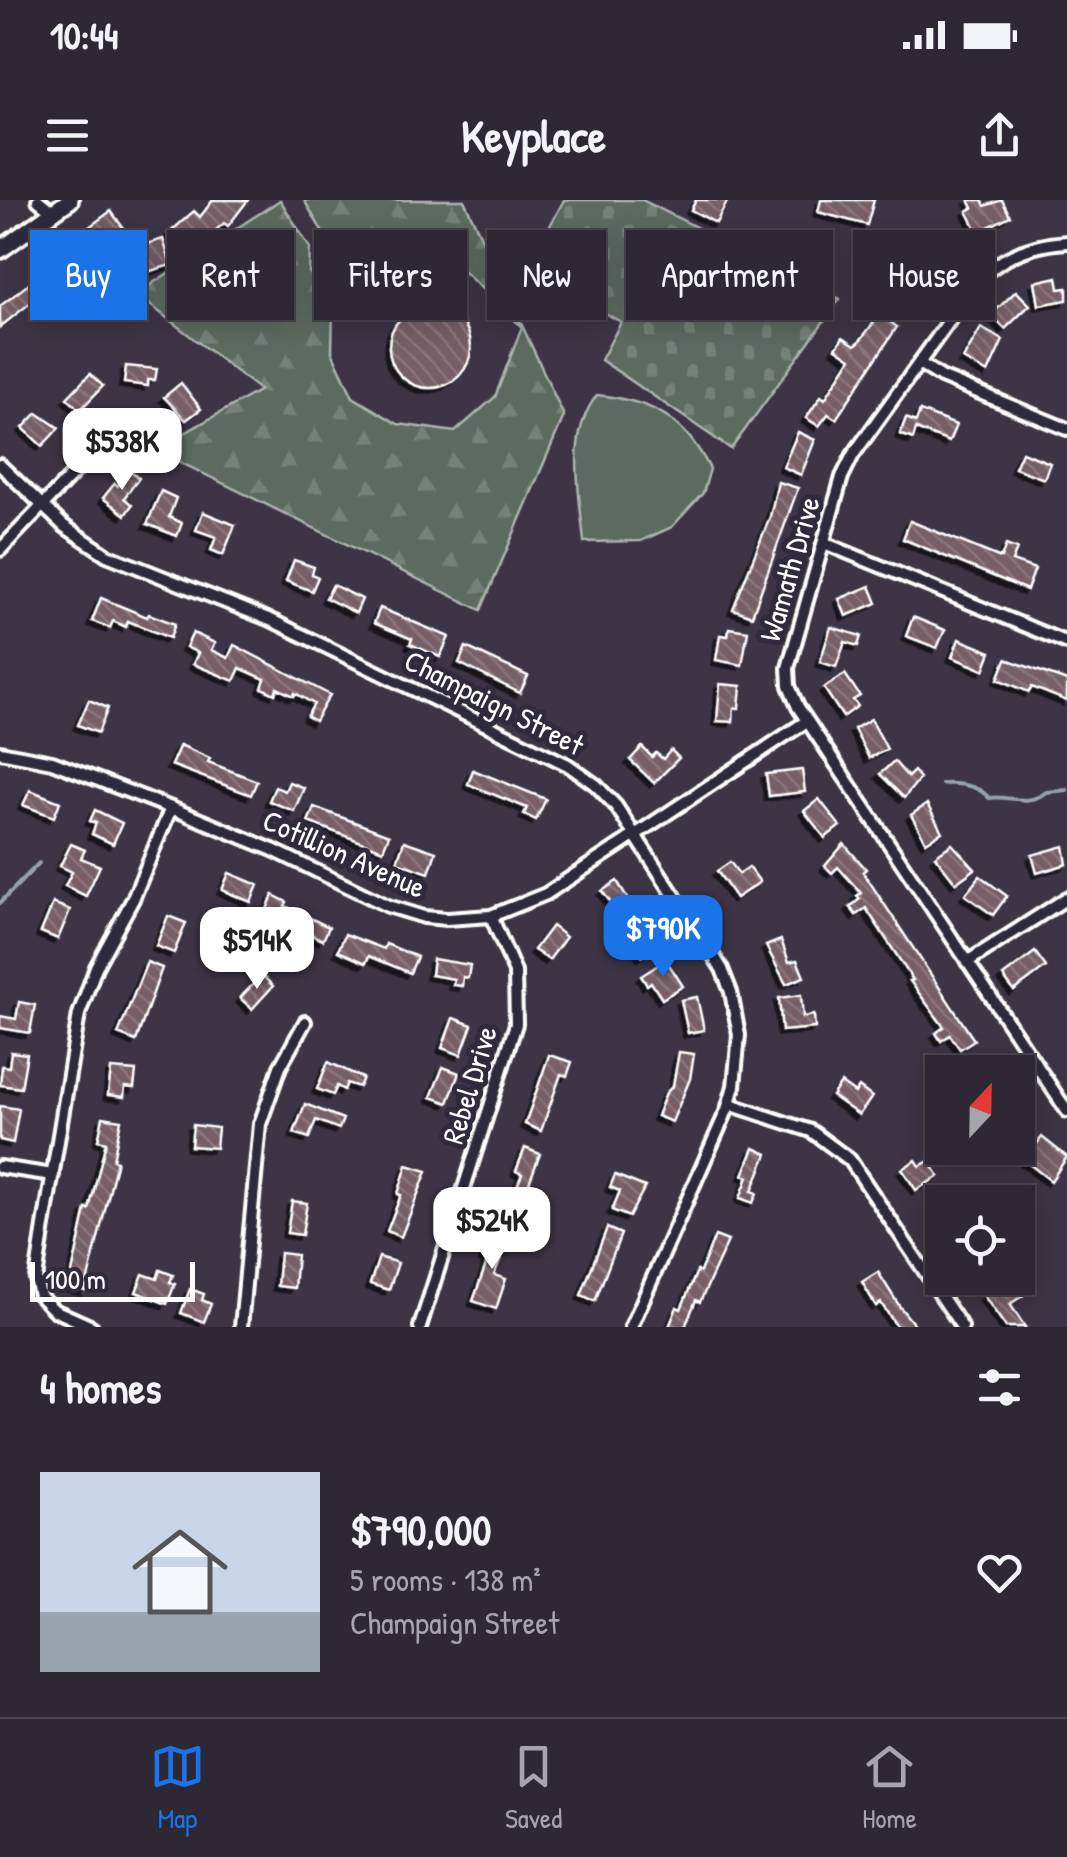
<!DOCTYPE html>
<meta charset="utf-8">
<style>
:root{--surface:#2e2734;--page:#3a3340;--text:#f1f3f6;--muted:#a7a5ac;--line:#49444f;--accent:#1a73e8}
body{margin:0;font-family:"Patrick Hand",sans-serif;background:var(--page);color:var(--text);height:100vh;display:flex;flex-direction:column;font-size:38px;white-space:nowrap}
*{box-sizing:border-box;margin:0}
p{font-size:32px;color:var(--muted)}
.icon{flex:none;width:55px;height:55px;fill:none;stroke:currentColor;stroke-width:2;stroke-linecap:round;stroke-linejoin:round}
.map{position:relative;height:1127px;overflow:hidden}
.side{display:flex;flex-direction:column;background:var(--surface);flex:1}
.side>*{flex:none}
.top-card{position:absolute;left:30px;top:30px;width:1008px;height:90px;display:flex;gap:20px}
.needle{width:65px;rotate:22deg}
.fabs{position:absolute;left:925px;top:855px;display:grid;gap:20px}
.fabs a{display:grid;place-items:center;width:110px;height:110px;border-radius:0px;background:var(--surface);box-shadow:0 5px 25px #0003,0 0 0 2px var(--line);font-size:50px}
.scale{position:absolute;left:30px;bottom:25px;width:165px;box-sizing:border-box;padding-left:10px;border:5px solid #fff;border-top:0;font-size:28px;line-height:35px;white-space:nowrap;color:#fff;-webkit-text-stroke:8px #2f2a3d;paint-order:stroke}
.price{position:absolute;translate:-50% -85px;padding:0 22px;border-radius:20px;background:#fff;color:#222;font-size:32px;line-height:65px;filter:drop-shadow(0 2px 5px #0008)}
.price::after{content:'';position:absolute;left:50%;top:60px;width:30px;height:22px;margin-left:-15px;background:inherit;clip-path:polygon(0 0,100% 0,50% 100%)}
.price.on{background:var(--accent);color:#fff}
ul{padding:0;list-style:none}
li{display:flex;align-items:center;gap:30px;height:250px;padding:0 40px}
li span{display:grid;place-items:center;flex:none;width:280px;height:200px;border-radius:0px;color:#555}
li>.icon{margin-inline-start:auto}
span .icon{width:120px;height:120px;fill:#fffc;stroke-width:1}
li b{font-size:42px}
h2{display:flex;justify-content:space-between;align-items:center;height:120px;padding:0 40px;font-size:42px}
.pill{padding:0 35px;border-radius:0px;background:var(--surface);box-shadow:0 5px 25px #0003,0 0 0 2px var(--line);font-size:35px;line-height:90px}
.pill.on{background:var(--accent);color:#fff}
.status{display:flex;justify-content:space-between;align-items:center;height:70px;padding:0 50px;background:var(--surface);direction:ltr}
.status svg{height:28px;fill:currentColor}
header{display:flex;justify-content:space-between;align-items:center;height:130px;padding:0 40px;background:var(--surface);font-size:45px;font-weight:800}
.menu{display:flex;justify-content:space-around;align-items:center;height:140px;border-top:2px solid var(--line);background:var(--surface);font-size:28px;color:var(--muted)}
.menu a{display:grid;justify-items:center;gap:5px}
.menu .on{color:var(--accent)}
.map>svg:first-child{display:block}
.forest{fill:url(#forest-firs);stroke:#adb5b0;stroke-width:2.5}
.cemetery{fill:url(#cemetery-stones);stroke:#adb5b0;stroke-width:2.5}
.pitch{fill:#5b6b61;stroke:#adb5b0;stroke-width:2.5}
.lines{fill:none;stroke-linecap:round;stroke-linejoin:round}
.stream{stroke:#95a1af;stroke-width:4}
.building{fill:url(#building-back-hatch);stroke:#fff;stroke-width:2.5;filter:url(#shadow)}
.minor-casing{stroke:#fff;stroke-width:18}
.secondary-casing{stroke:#fff;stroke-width:22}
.minor{stroke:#2f2a3d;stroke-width:10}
.secondary{stroke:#2f2a3d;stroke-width:15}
.labels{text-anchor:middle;stroke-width:10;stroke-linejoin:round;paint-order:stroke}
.street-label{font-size:30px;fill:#fff;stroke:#2f2a3d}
</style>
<div class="status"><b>10:44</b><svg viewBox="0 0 49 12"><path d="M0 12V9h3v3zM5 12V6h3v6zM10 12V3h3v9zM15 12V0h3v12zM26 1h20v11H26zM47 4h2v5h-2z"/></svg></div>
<header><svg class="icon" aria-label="menu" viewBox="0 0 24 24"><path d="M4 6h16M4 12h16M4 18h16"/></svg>Keyplace<svg class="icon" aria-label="share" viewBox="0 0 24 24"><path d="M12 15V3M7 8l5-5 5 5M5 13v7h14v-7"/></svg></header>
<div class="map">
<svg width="1067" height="1127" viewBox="0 0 1067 1127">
<defs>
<pattern id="forest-firs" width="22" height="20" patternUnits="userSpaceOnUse" patternTransform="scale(2.5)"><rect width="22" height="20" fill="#5b6b61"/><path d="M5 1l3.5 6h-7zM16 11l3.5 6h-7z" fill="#748179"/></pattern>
<pattern id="cemetery-stones" width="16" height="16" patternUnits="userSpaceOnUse" patternTransform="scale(2.5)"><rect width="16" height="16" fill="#5b6b61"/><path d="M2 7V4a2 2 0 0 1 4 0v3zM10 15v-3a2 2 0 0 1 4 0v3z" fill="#748179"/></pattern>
<pattern id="building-back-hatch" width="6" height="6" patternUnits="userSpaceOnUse" patternTransform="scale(2.5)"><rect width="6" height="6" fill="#765e66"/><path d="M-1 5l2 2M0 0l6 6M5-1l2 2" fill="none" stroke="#8b767d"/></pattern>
<filter id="shadow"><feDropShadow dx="-4.5" dy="4.5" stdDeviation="0" flood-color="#0009"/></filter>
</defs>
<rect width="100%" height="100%" fill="#3d3445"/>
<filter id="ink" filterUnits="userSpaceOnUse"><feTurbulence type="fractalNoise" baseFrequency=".01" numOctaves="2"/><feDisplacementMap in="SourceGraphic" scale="20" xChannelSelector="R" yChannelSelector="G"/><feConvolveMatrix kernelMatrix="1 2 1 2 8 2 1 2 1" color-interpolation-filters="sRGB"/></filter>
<g filter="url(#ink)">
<path class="forest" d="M280 0 310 48 309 72 333 106 332 152 353 197 398 224 455 232 495 197 522 127 442 51 420 40 386 43 326 38 304 0H464L564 216 481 410 155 250 260 190 136 94Z"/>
<path class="cemetery" d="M564 0H642L840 99 731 249 601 160 621 122 526 70Z"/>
<path class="pitch" d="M597 195C653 201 684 218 710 269L703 293 672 327 641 341 584 342C580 293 565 236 597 195Z"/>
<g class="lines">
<g class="stream">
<path d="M942 584C960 583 978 585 989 598 1009 595 1028 607 1046 592L1067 590"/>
<path d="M0 703 39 663"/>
</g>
</g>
<g class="building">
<path d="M213 0H248L228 26 224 23 187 55 168 34 194 11 200 17Z"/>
<path d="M696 0H728L716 23 691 10Z"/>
<path d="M821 0H874L867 25 818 12Z"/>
<path d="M969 0H982L985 6 1002 0 1010 16 978 32 967 11 973 8Z"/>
<path d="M111 11 137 47 163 39 171 65 137 75 128 42 110 55 89 27Z"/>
<path d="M953 30 964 46 942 61 931 44Z"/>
<path d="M69 53 81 68 55 88 53 85 0 127V106Z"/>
<path d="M915 68 931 80 912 106 903 100 889 121 897 127 836 219 828 214 819 226 806 218 821 196 825 199 851 158 836 148 843 137 855 145 859 142Z"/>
<path d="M1057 77 1059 89 1067 88V100L1039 105 1035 82Z"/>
<path d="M1016 91 1030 105 1005 129 991 115Z"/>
<circle cx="430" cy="147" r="41"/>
<path d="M981 128 1003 140 988 173 963 159Z"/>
<path d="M126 166 157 169 155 180H148V186L124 183Z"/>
<path d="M90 174 103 186 80 210 67 198Z"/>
<path d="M181 183 201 209 186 220 164 197Z"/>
<path d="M920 211 956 225 949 242 916 229 913 239 900 234 906 218 916 222Z"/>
<path d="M37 213 59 228 42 246 23 228Z"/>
<path d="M798 232 815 240 801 275 783 267Z"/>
<path d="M1022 252 1050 263 1044 279 1015 268Z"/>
<path d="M130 271 139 278 124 298 132 305 125 315 103 298 115 283 118 286Z"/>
<path d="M778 282 798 288 752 416 733 409 770 317Z"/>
<path d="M161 291 176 298 169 317 182 323 177 336 147 324Z"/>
<path d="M203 312 235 325 223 355 211 350 216 337 196 330Z"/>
<path d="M910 321 1001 358 1006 345 1017 349 1012 361 1035 369 1027 390 903 339Z"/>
<path d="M294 360 314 367 312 374 318 377 312 391 286 381Z"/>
<path d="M333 385 362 399 356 413 326 398Z"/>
<path d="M870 386 877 403 846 416 839 399Z"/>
<path d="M101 398 147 417 149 414 175 424 170 438 128 421 126 427 113 421 110 428 92 421Z"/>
<path d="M380 408 449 437 440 457 410 444 412 439 374 423Z"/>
<path d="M913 417 945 430 937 448 906 436Z"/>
<path d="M831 427 861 436 858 446 845 442 836 467 820 462Z"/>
<path d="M729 428 748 431 742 465 716 460 720 435 728 436Z"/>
<path d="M193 433 215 443 211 450 228 458 234 445 330 495 315 521 307 516 314 504 295 493 294 496 277 488 275 494 262 488 265 479 240 468 234 481 193 464 198 453 186 447Z"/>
<path d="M959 439 991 452 984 470 952 457Z"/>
<path d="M466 447 528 476 520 493 459 463Z"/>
<path d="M1006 459 1067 481V501L1032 487 1029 492 998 479Z"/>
<path d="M845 474 860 496 853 500 858 506 843 517 824 488Z"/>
<path d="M720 484 741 486 739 508H734L733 522 717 521Z"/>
<path d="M89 500 108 508 98 533 78 525Z"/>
<path d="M871 519 887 549 869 558 854 529Z"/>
<path d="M180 545 210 558 208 562 257 581 251 595 171 565Z"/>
<path d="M642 547 652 557 656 553 663 559 671 550 679 558 654 583 630 560Z"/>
<path d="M894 561 908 577 914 571 920 578 904 598 880 574Z"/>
<path d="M473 570 546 599 536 620 524 614 527 608 468 584Z"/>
<path d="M802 570 805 592 769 596 766 574Z"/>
<path d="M289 582 304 588 294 611 269 601 275 587 285 591Z"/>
<path d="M30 590 60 602 54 617 23 605Z"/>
<path d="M819 599 840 626 825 638 804 611Z"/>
<path d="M927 604 942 632 926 642 911 615Z"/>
<path d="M314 607 389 635 383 650 308 622Z"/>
<path d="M95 610 122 623 113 644 92 634 96 623 90 621Z"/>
<path d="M404 641 436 652 429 673 397 662Z"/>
<path d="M71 644 85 650 81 658 100 666 86 696 65 686 72 672 60 666Z"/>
<path d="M844 644 866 669 863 672 974 840 960 849 950 835 941 841 936 833 944 827 910 781 913 780 866 708 856 715 850 707 860 699 857 696 861 693 838 667 832 673 825 666Z"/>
<path d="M952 644 975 669 956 683 935 656Z"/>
<path d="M1064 646 1067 664 1037 673 1032 655Z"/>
<path d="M730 662 739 674 749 667 760 682 736 698 717 671Z"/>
<path d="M229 673 258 685 251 702 222 690Z"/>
<path d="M980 676 1007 696 993 715 965 695Z"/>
<path d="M617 681 657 746 642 756 611 710 615 708 602 691Z"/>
<path d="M273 695 287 702 285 706 329 727 323 740 265 714Z"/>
<path d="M53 703 70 710 58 739 41 732Z"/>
<path d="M168 716 186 723 174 753 156 746Z"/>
<path d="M552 726 566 737 549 760 534 750Z"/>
<path d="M345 734 384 749 386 744 417 757 410 773 369 756 366 763 338 751Z"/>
<path d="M781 740 789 762 797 760 804 777 786 784 766 746Z"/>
<path d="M1035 752 1046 767 1014 791 1003 776Z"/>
<path d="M433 759 470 765 468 778 463 777 462 786 453 785 454 779 431 775Z"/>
<path d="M666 760 683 786 662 799 651 782 647 785 641 776Z"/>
<path d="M147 762 162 768 136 841 118 834Z"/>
<path d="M262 775 273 786 252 809 240 798Z"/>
<path d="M801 795 803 817 814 815 815 828 782 831 779 798Z"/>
<path d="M697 797 704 830 688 833 681 800Z"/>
<path d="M19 802 35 805 30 833 0 828V816L16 819Z"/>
<path d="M453 818 472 825 461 855 442 848Z"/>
<path d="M11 852 27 854 21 888 0 885 2 866 9 867Z"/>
<path d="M679 852 694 854 690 879 672 922 657 916 666 893 673 886Z"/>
<path d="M549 855 572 862 567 876 561 874 541 931 525 924Z"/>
<path d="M328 862 363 878 359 887 347 883 344 890 337 886 333 895 317 889Z"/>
<path d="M443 867 459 873 448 903 431 897Z"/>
<path d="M111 869 136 871 134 888 125 887 124 897 108 895Z"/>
<path d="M841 883 855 893 859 887 872 897 859 915 832 896Z"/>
<path d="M1018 900 1034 922 1024 930 1036 945 1042 937 1067 957 1051 981 1024 960 1029 953 1018 938Z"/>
<path d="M305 904 343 919 339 929 316 920 309 938 294 933Z"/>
<path d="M0 906 19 909 13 943 0 940Z"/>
<path d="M103 917 121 920 113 960 117 961 85 1091 69 1087 86 1009 89 1010 106 942 98 940Z"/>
<path d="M193 925 218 928 216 948 191 946Z"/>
<path d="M525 948 540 954 517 1015 503 1010 508 997 512 999 522 974 516 971Z"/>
<path d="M754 948 767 954 752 991 757 993 753 1003 740 998 748 977 743 975Z"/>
<path d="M916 960 920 966 929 961 939 976 916 990 902 969Z"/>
<path d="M407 965 427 971 401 1037 387 1031 401 995 398 994Z"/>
<path d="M615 975 645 987 629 1017 612 1010 620 991 610 987Z"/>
<path d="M292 1001 307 1003 302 1035 287 1033Z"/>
<path d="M607 1028 621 1034 595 1101 581 1095Z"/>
<path d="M494 1030 510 1036 494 1075 506 1079 496 1109 473 1101 488 1059 483 1057Z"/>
<path d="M715 1036 728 1041 700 1102 696 1100 685 1127H669L677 1107 681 1109 697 1071 700 1072Z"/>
<path d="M280 1053 297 1055 294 1088 277 1086Z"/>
<path d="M379 1057 398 1063 389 1090 370 1084Z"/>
<path d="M160 1070 173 1075 170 1082 175 1084 167 1104 136 1092 143 1074 157 1079Z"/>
<path d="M878 1072 900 1107 916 1127H897L881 1103 876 1106 862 1082Z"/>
<path d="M1011 1078 1025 1094 1010 1104 1025 1127H1006L984 1096Z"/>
<path d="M190 1089 204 1094 202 1100 211 1104 204 1122 181 1113Z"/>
</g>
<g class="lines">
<defs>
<g id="minor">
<path d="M38 0 53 12"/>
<path d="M1067 42C1034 44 1005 54 980 78L853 255 842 277 788 468 789 486 798 507 1067 911"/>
<path d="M919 163 941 177 1067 229"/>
<path d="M0 265 64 326 107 355 273 421 568 565 596 585 616 606 722 769 731 792 739 835 734 886 727 910 631 1127"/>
<path d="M824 343 1067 443"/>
<path d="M0 350 87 259 126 235"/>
<path d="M0 552 52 562 171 608 273 650 388 706 424 717 447 719 491 716 546 694 807 521"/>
<path d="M967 762 1067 698"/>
<path d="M729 904 811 931 850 960 962 1127"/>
<path d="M0 967 53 975"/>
<path d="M92 1127 54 1110 40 1096 36 1079 44 1026 79 814 96 767 133 699 171 608"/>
<path d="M241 1127 260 924 280 867 305 822"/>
<path d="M420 1127 516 824 515 772 491 716"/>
</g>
<path id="secondary" d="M0 50 70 0"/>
</defs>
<use href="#minor" class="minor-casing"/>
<use href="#secondary" class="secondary-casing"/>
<use href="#minor" class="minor"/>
<use href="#secondary" class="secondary"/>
</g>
</g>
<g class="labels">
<g class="street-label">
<text transform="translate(790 369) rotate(-74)" y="10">Wamath Drive</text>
<text transform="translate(494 503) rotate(27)" y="10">Champaign Street</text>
<text transform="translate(344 654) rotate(24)" y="10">Cotillion Avenue</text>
<text transform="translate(470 885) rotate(-73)" y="10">Rebel Drive</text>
</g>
</g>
</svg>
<div class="fabs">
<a><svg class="needle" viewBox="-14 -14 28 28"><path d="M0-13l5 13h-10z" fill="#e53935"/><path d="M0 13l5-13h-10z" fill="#a7a5ac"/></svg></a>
<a><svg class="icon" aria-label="locate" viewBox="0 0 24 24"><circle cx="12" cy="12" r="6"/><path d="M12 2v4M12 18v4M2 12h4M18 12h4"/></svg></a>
</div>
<div class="scale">100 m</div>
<b class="price" style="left:122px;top:293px">$538K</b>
<b class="price on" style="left:663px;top:780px">$790K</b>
<b class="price" style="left:257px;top:792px">$514K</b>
<b class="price" style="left:492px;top:1072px">$524K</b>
<div class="top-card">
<a class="pill on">Buy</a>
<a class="pill">Rent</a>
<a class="pill">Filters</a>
<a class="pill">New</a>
<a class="pill">Apartment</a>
<a class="pill">House</a>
</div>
</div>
<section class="side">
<h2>4 homes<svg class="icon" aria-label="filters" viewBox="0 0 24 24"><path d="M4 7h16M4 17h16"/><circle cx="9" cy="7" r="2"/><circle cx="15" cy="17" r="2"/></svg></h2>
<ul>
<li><span style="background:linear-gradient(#c9d6e8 70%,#9aa5b1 0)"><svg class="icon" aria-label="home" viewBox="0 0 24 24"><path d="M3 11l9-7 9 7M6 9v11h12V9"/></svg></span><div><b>$790,000</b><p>5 rooms · 138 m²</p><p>Champaign Street</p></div><svg class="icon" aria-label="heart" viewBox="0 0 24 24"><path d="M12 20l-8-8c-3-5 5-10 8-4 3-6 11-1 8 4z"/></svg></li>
</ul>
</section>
<nav class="menu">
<a class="on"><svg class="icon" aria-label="map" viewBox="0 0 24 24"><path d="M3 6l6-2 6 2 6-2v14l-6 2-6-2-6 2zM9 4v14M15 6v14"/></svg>Map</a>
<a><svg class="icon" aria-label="saved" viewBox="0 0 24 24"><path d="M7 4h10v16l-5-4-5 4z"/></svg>Saved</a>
<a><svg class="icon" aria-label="home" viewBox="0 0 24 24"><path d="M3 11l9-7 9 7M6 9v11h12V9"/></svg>Home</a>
</nav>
